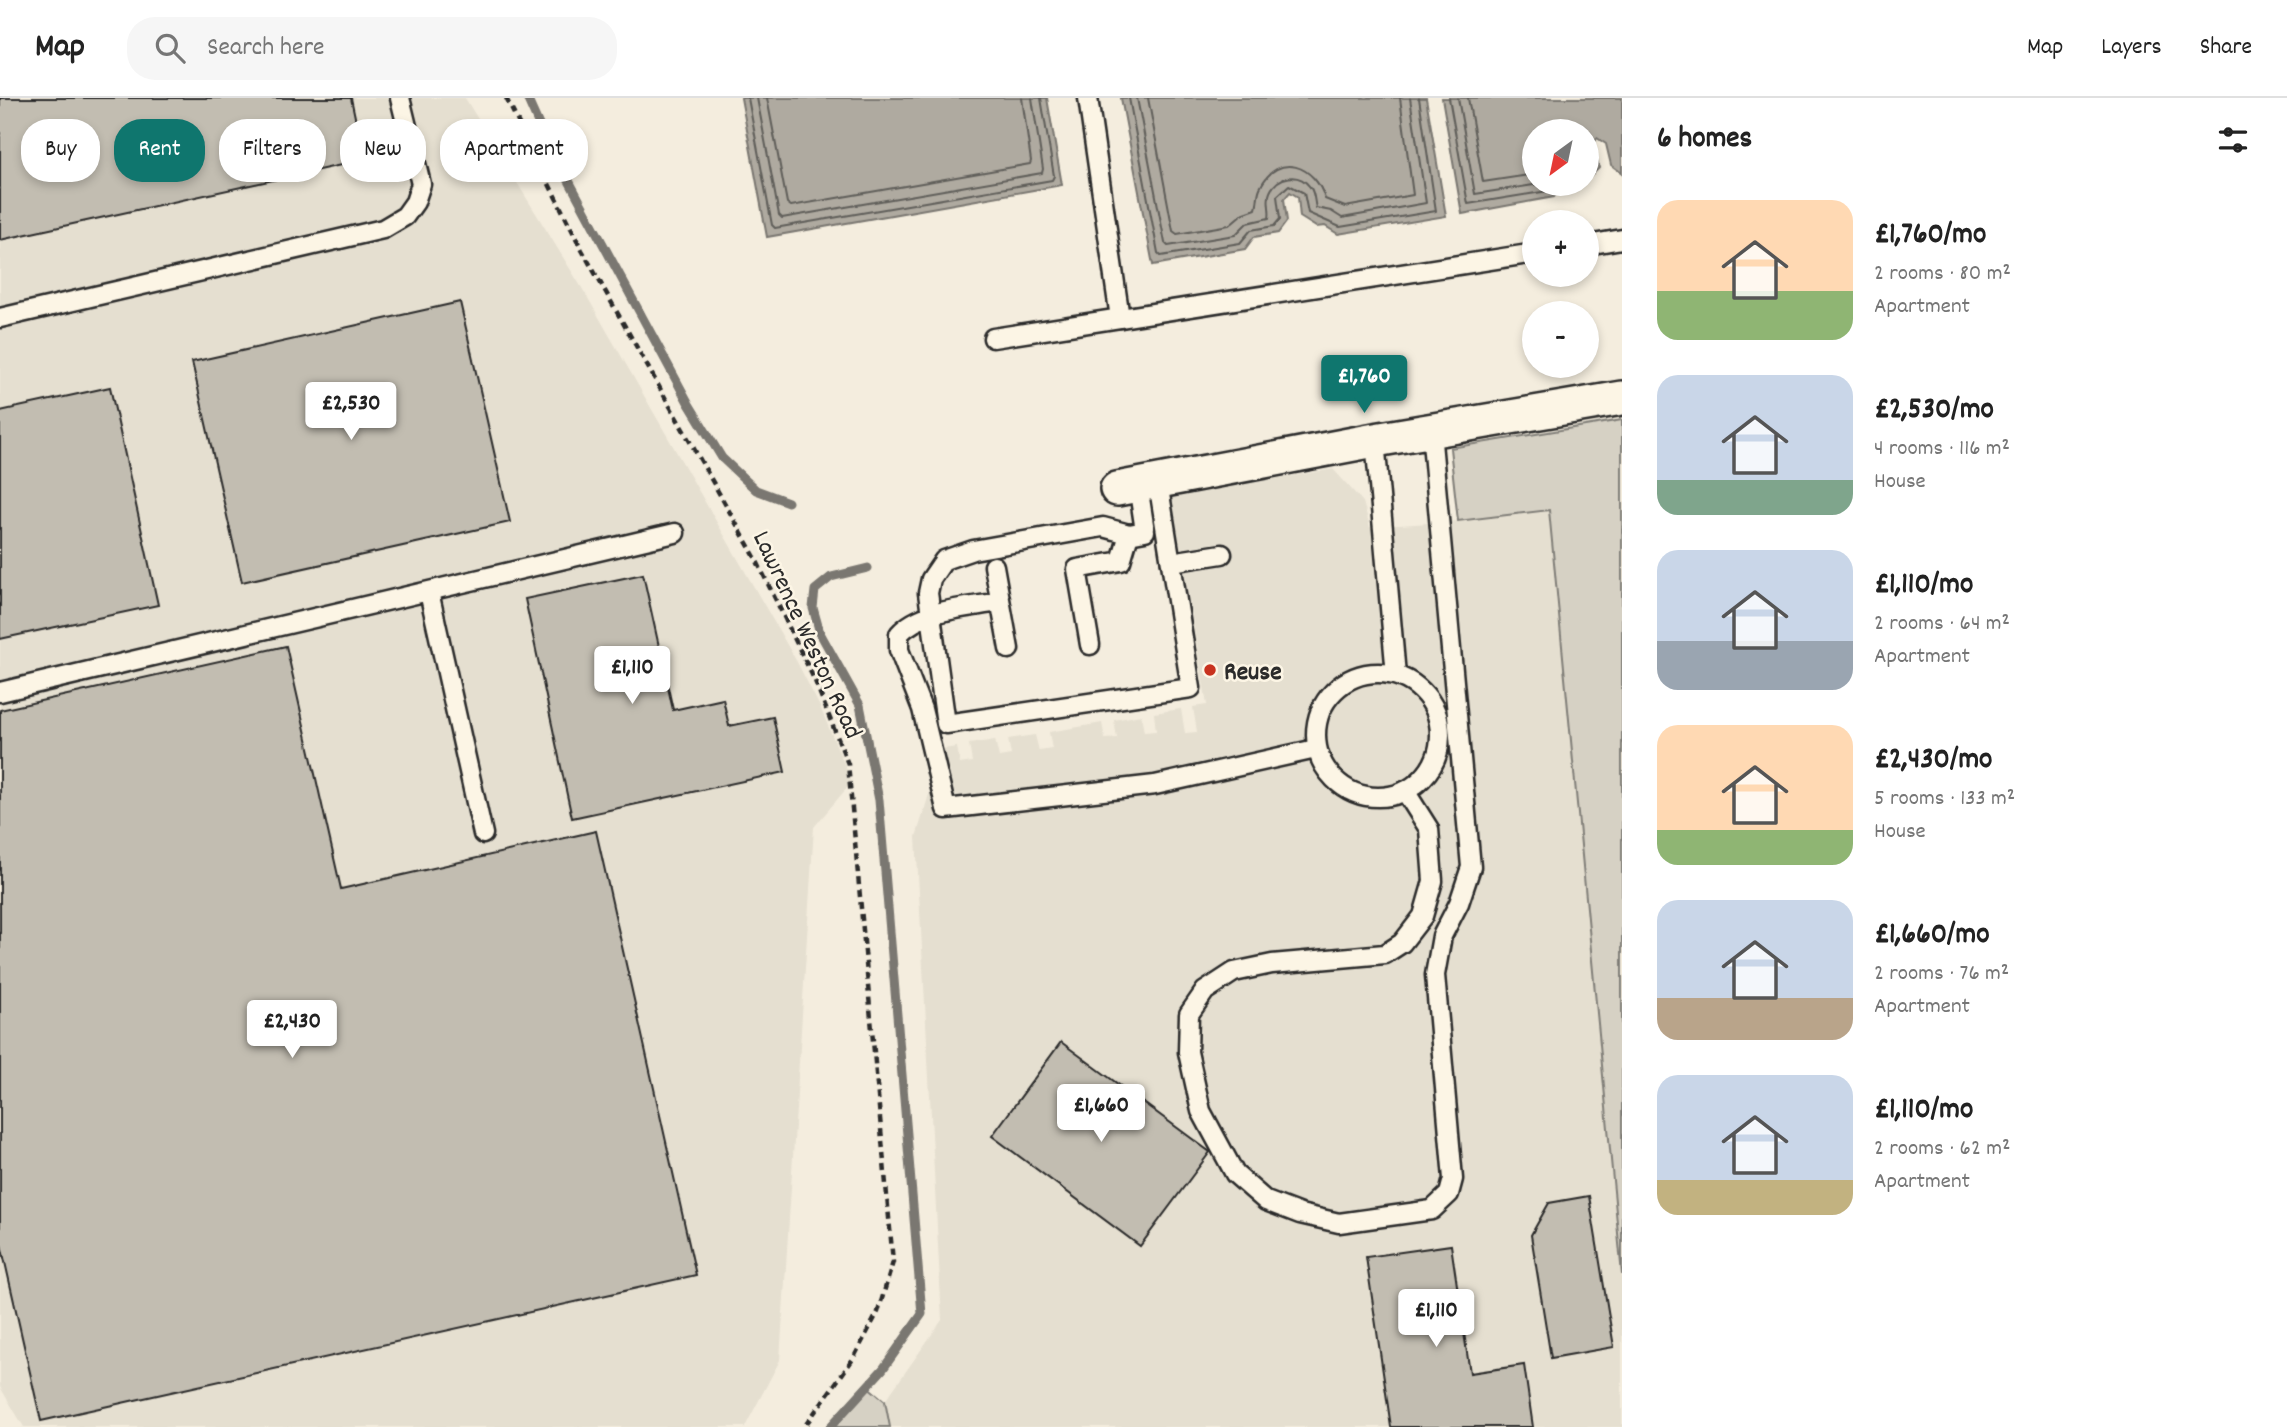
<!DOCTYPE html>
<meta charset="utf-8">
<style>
:root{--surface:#fff;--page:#f6f6f6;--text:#222;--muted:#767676;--line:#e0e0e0;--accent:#0f766e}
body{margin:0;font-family:Dekko,sans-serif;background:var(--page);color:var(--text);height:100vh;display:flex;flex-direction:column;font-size:26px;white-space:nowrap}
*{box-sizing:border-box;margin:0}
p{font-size:23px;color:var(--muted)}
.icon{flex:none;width:38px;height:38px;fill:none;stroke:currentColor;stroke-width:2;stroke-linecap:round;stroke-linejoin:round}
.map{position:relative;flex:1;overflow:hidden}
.sheet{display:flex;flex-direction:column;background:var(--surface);width:665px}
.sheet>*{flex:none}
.guide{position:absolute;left:21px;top:21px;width:665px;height:63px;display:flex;gap:14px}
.needle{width:46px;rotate:213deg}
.tools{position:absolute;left:1522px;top:21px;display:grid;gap:14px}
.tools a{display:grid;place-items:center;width:77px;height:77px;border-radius:50%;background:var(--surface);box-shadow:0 4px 10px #0003;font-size:35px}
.price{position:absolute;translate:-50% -60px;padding:0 16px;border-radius:7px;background:#fff;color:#222;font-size:23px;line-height:46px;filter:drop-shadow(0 2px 4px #0008)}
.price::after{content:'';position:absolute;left:50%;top:42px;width:21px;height:16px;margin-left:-10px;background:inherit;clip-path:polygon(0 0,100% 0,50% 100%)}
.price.current{background:var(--accent);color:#fff}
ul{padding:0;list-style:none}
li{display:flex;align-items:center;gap:21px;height:175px;padding:0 35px}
li span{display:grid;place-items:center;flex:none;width:196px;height:140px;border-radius:21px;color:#555}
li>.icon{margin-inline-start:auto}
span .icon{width:84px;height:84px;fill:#fffc;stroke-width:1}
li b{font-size:30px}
h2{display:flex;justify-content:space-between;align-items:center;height:84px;padding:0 35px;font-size:30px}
.pill{padding:0 24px;border-radius:28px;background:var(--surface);box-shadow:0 4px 10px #0003;font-size:24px;line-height:63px}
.pill.current{background:var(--accent);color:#fff}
header{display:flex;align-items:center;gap:42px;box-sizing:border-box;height:98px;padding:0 35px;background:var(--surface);border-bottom:2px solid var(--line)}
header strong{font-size:33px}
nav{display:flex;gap:38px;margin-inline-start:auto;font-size:24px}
.search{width:490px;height:63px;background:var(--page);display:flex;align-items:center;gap:18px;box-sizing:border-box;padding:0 24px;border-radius:28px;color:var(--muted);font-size:26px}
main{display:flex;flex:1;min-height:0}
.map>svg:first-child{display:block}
.built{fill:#e5dfd0}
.green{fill:#d6d1c4;stroke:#807e78;stroke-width:2}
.water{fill:#afaaa0;stroke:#7a7771;stroke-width:2}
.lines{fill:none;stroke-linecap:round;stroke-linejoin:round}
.shore{stroke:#605e5a;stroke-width:2}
.stream{stroke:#7a7771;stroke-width:9}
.building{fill:#c2bdb1;stroke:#2b2b2b;stroke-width:2}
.service-casing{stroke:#2b2b2b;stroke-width:23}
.minor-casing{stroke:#2b2b2b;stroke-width:38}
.path{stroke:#2b2b2b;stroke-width:4.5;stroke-dasharray:7 5;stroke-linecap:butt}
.service{stroke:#fcf5e5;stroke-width:18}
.minor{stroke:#fcf5e5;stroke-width:33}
.poi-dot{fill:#c8321e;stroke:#fcf5e5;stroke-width:2.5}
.labels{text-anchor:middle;stroke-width:5;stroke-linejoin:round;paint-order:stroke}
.street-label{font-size:26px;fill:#2b2b2b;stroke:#fcf5e5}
.poi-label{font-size:26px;font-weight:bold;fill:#2b2b2b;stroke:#fcf5e5;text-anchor:start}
</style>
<header>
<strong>Map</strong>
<div class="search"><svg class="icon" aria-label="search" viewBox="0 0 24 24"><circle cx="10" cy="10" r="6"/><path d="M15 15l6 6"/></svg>Search here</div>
<nav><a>Map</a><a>Layers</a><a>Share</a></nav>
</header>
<main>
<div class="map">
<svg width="1622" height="1329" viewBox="0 0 1622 1329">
<rect width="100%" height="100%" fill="#f4edde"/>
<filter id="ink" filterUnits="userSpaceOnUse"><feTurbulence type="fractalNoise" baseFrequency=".0143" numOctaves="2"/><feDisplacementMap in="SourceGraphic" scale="14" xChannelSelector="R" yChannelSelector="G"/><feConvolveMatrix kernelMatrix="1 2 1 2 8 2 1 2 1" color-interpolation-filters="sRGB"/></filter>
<g filter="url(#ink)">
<g class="built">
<path d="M0 0H465L585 195 797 564 820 609 852 684 814 729 780 1262 745 1329H24L0 1289Z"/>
<path d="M1333 371 1363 404 1370 429 1458 423 1549 411 1622 1177V1329H890L885 1303 942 1222 916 739 943 651 957 649 960 666 972 664 969 646 995 642 999 659 1011 657 1008 641 1035 637 1039 653 1052 651 1049 634 1102 625 1105 641 1117 640 1114 622 1141 617 1144 634 1156 633 1154 615 1181 611 1185 635 1197 634 1193 609 1207 607 1171 398Z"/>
</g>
<g class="green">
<path d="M1622 322V1177L1549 412 1458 423 1450 350Z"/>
<path d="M867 1288 885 1303 890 1329H830Z"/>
</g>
<g class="water">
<path d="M741 0H1047L1062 87 767 139Z"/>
<path d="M1121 0H1426L1446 118 1338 136 1325 128 1316 129 1300 119 1298 99 1290 94 1284 101 1287 123 1278 135 1254 139 1245 151 1153 167Z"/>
<path d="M1442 0H1622V75L1611 67 1606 46 1597 40 1593 47 1599 70 1587 82V33H1535V86H1568L1562 87 1554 99 1462 116Z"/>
</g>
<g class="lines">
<g class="shore">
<path d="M748 0 772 127 775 130 1052 82 1054 78 1041 0"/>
<path d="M757 0 779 117 782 120 1042 75 1043 71 1032 0"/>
<path d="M767 0 787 105 791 108 1030 66 1031 63 1022 0"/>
<path d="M1129 0 1158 155 1161 158 1240 145 1251 132 1274 128 1280 121 1277 98 1289 87 1304 95 1308 115 1340 129 1436 113 1419 0"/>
<path d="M1137 0 1165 145 1168 148 1235 137 1247 125 1269 120C1271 112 1266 102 1270 94 1278 77 1299 74 1310 89 1315 95 1314 104 1316 110L1331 113 1342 120 1426 105 1410 0"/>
<path d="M1148 0 1173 133 1177 136 1229 127 1242 116 1256 111C1258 105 1257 97 1260 90 1278 52 1316 68 1325 101L1345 109 1413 97 1400 0"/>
<path d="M1449 0 1468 106 1548 93 1554 86"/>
<path d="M1458 0 1475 96 1540 86"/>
<path d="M1468 0 1483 84 1535 76"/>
</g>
<g class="stream">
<path d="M527 0 539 27 689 306 722 360 756 392 788 404"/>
<path d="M830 1329 883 1271 922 1216 879 702 860 607 820 535 813 510 815 492 831 479 868 470"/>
</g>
</g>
<g class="building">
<path d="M0 0H351L364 62 0 142Z"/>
<path d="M460 204 510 424 242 484 192 264Z"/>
<path d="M110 289 158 507 0 541V313Z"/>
<path d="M643 476 673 612 723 601 729 628 773 619 785 674 572 720 525 501Z"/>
<path d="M286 548 341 791 596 733 696 1177 41 1323 0 1142V612Z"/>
<path d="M1061 944 1210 1054 1140 1148 992 1038Z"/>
<path d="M1589 1098 1614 1249 1551 1260 1531 1137 1549 1105Z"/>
<path d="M1451 1147 1470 1275 1524 1267 1533 1329H1391L1366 1159Z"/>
</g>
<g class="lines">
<defs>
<g id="service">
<path d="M1088 0 1120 220"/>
<path d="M1587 147 1622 141"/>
<path d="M0 220 383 131 405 118 415 104 421 86 400 0"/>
<path d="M993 240 1535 155"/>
<path d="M1375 342 1396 577"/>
<path d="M1138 387 1145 433 1129 436 1103 429 973 452 944 462 931 481 928 495 946 626 1191 590 1158 384"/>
<path d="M1171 464 1222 456"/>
<path d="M994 468 1009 551"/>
<path d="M429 494 483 736"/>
<path d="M999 504C967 510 922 511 899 536V552L922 611 946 711 1155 687 1316 651"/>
<path d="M1090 547 1077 471 1121 463 1129 436"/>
<circle cx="1378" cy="637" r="62"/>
<path d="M0 594 675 435"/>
<path d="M1405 693 1429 731 1433 783 1423 818 1402 845 1385 856 1272 866 1234 874 1205 893 1189 916 1188 954 1201 1013 1235 1076 1266 1103 1300 1116 1339 1125 1432 1112 1449 1096 1453 1081 1435 877 1442 838 1459 805 1471 769 1431 333"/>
</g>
<path id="minor" d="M1117 391 1375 342 1622 300"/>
</defs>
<use href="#service" class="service-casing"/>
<use href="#minor" class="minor-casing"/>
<path class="path" d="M506 0 582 152 755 459 815 583 848 666 893 1164 878 1214 853 1261 804 1329"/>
<use href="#service" class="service"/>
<use href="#minor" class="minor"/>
</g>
</g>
<circle class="poi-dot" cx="1210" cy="572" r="7"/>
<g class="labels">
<g class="street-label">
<text transform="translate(809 536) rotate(65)" y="9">Lawrence Weston Road</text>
</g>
<g class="poi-label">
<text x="1224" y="581">Reuse</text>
</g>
</g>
</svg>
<div class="tools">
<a><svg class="needle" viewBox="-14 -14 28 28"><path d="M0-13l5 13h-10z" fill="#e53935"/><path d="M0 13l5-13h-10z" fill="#767676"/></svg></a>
<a>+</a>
<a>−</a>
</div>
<b class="price current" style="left:1364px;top:317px">£1,760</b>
<b class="price" style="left:351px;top:344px">£2,530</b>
<b class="price" style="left:632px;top:608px">£1,110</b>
<b class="price" style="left:292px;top:962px">£2,430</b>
<b class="price" style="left:1101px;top:1046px">£1,660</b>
<b class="price" style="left:1436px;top:1251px">£1,110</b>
<div class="guide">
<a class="pill">Buy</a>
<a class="pill current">Rent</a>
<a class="pill">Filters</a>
<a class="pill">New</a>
<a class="pill">Apartment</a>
</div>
</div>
<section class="sheet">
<h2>6 homes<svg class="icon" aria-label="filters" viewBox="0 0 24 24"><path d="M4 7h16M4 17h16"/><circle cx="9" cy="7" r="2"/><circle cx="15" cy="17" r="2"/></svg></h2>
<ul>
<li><span style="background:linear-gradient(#ffd9b3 65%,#8fb573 0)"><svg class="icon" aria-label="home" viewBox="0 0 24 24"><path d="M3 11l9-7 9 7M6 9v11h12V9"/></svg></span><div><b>£1,760/mo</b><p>2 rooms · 80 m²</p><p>Apartment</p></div></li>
<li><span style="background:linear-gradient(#c9d6e8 75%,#7fa58c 0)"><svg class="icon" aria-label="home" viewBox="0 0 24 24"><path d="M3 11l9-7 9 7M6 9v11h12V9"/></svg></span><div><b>£2,530/mo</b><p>4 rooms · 116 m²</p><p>House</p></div></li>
<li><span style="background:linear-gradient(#c9d6e8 65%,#9aa5b1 0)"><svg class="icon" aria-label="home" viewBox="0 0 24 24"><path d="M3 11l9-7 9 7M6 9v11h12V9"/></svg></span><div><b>£1,110/mo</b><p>2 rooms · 64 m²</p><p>Apartment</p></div></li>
<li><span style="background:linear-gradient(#ffd9b3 75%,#8fb573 0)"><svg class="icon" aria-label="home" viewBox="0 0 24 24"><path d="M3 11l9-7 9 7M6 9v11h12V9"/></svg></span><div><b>£2,430/mo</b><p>5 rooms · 133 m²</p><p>House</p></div></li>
<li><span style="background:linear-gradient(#c9d6e8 70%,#b9a48a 0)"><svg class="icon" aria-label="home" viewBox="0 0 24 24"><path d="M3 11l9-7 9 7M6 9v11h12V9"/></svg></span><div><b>£1,660/mo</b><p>2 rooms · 76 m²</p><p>Apartment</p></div></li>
<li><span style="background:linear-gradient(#c9d6e8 75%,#c2b280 0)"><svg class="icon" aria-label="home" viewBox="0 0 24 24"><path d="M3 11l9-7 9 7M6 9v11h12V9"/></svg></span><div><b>£1,110/mo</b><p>2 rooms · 62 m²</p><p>Apartment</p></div></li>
</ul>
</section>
</main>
